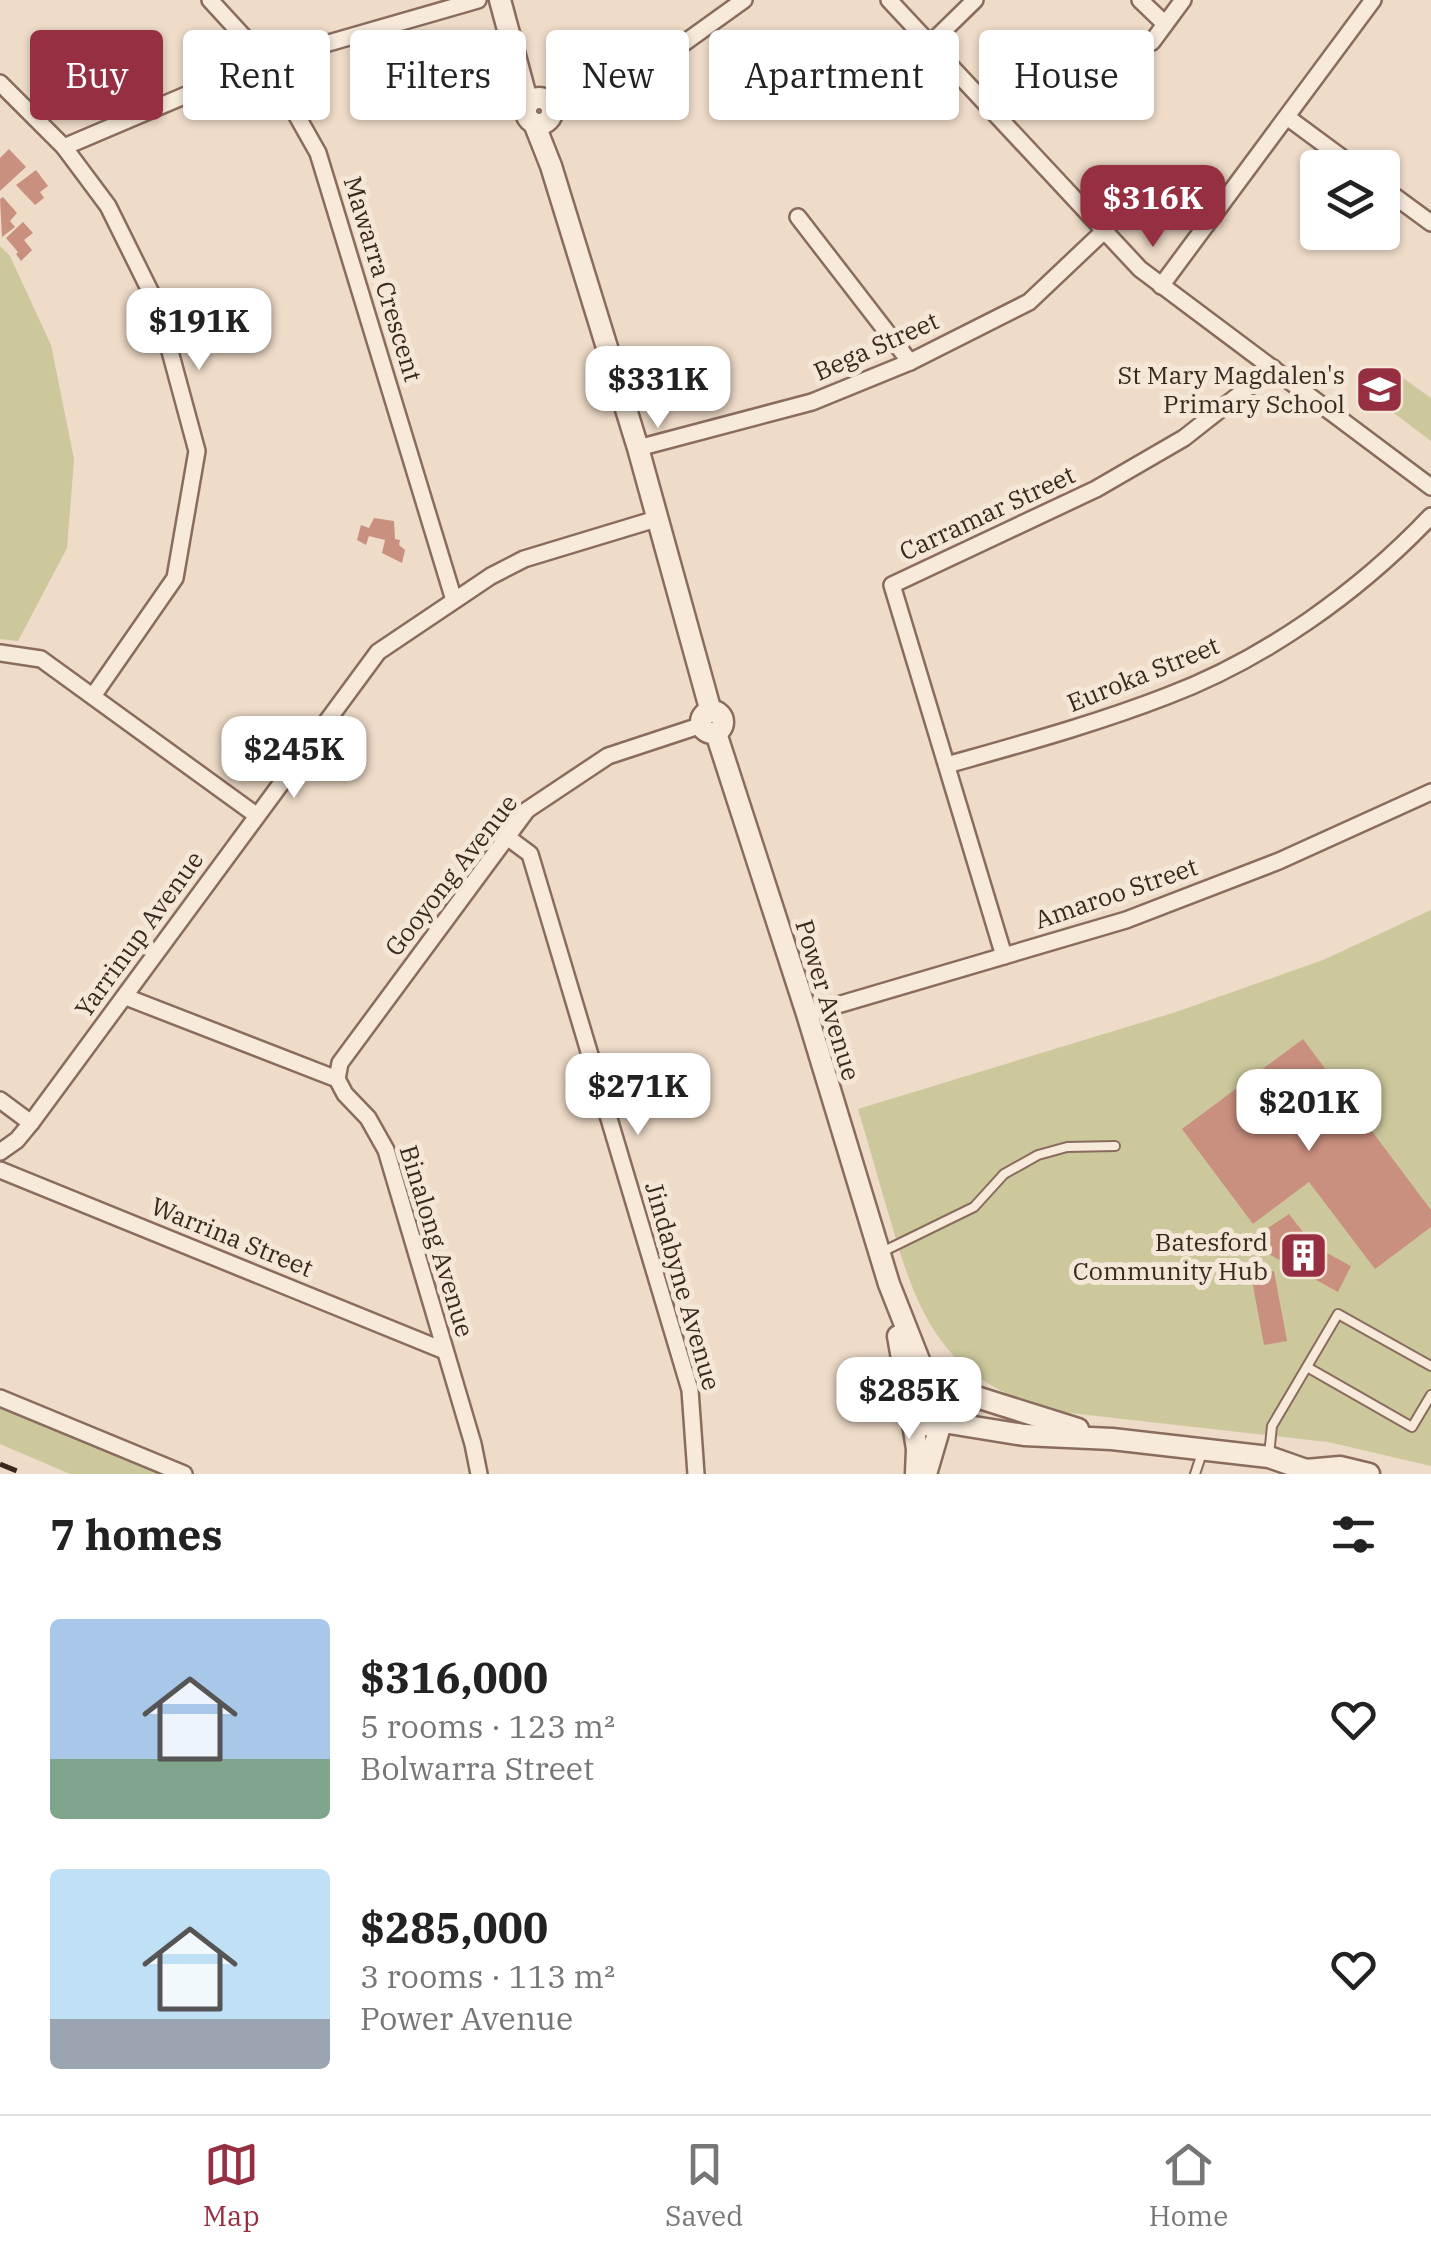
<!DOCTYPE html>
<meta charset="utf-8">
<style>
:root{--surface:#fff;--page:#f6f6f6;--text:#222;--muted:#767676;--line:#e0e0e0;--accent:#972f43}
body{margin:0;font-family:"IBM Plex Serif",serif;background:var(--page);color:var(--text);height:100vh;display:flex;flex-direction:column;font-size:38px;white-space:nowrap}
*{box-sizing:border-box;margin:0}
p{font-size:32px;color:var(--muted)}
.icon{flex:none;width:55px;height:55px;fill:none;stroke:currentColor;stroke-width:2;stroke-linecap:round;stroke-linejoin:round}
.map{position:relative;height:1474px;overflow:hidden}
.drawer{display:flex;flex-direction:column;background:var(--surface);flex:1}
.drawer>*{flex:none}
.top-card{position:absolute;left:30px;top:30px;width:1372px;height:90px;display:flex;gap:20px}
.buttons{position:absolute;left:1300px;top:150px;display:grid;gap:20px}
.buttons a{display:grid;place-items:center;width:100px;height:100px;border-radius:10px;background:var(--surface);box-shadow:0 2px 8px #0004;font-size:50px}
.price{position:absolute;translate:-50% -85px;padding:0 22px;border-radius:20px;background:#fff;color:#222;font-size:32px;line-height:65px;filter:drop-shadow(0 2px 5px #0008)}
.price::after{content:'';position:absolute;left:50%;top:60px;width:30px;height:22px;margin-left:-15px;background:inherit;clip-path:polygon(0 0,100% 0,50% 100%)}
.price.selected{background:var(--accent);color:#fff}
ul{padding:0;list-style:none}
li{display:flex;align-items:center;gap:30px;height:250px;padding:0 50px}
li span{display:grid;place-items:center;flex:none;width:280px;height:200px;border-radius:10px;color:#555}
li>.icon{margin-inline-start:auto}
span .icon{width:120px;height:120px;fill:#fffc;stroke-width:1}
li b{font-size:42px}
h2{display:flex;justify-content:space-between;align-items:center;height:120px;padding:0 50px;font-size:42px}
.pill{padding:0 35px;border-radius:10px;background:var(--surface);box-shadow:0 2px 8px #0004;font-size:35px;line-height:90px}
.pill.selected{background:var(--accent);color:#fff}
.tab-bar{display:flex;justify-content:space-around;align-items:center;height:140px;border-top:2px solid var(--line);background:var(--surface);font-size:28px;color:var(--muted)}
.tab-bar a{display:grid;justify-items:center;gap:5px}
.tab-bar .selected{color:var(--accent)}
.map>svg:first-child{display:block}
.green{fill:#ccc89c}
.building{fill:#ca907f}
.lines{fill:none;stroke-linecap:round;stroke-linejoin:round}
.service-casing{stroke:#896c5d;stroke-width:12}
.minor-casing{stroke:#896c5d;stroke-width:20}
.tertiary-casing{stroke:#896c5d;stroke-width:25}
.service{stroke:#f8eadb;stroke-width:8}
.minor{stroke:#f8eadb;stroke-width:15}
.tertiary{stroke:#f8eadb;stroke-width:20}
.rail{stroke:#3a2820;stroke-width:5;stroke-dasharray:18 18;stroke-linecap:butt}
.labels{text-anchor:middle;stroke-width:10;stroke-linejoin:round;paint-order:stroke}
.street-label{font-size:25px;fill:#3a2820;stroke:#f5e7d7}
.poi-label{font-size:25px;fill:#3a2820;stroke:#f5e7d7;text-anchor:end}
</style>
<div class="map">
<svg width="1431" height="1474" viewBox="0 0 1431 1474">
<rect width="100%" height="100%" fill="#eedbc8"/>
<g class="green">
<path d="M0 246 10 256 51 345 74 459 67 548 18 641 0 639Z"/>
<path d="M1403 378 1431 398V441L1383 405Z"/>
<path d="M1431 910V1466L1328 1442 1052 1411C949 1380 921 1326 893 1229 881 1189 870 1149 858 1109L1176 1012 1323 960Z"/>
<path d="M0 1408 161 1474H70L0 1444Z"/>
</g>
<g class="building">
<path d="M95 52 113 84 91 96 81 78 92 72 84 58Z"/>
<path d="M67 74 84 102 62 114 45 87Z"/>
<path d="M9 149 26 167 0 191V158Z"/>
<path d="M36 170 48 186 40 192 44 198 35 205 16 185Z"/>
<path d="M3 197 17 213 10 221 15 227 2 237 0 199Z"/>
<path d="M23 222 33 233 24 240 32 250 21 261 16 254 18 252 6 238Z"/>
<path d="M374 518 394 521 395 539 400 540 399 545 405 550 402 563 382 553 385 540 369 536 366 545 357 540 361 525 369 528Z"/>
<path d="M1303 1039 1431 1210V1227L1375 1269 1309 1182 1253 1224 1182 1129Z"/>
<path d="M1289 1214 1314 1246 1351 1266 1338 1292 1247 1242Z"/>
<path d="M1274 1271 1287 1341 1264 1345 1251 1275Z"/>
</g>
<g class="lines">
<defs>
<g id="service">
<path d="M880 1253 974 1207 1004 1174 1038 1155 1067 1147 1115 1146"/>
<path d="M1307 1367 1412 1427 1431 1395"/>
<path d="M1269 1455 1272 1426 1338 1314 1431 1366"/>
<path d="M1195 1474 1203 1450"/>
</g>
<g id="minor">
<path d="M210 0 266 61 318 153 454 600"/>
<path d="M889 0 1140 269 1431 487"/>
<path d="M1140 0 1165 24"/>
<path d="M1152 42 1183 0"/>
<path d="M931 43 975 0"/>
<path d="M0 83 64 147 108 206 158 307 197 451 175 578 93 696"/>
<path d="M548 102 575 97"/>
<path d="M552 114 634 79 744 0"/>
<path d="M1287 117 1356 168"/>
<path d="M64 147 266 61 478 0"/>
<path d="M1382 187 1431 223"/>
<path d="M798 217 910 362"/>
<path d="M1161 286 1373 0"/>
<path d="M638 448 812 402 910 362 1029 302 1104 231"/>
<path d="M0 653 41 659 256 815"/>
<path d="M947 765C1021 744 1095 724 1167 696 1265 659 1359 592 1431 516"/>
<path d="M507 837 530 854 690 1390 696 1474"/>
<path d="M1004 956 892 585 1096 489 1184 438 1273 368"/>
<path d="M126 997 337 1079 345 1094 368 1118 386 1150 473 1444 479 1474"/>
<path d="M807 1014 1126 920 1279 861 1431 792"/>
<path d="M337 1079 340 1063 527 810 608 756 702 725"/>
<path d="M0 1100 31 1123"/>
<path d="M0 1152 17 1140 31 1123 378 652 491 576 524 559 656 519"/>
<path d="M0 1170 445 1351"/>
<path d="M0 1398 184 1474"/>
</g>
<g id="tertiary">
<path d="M500 0 528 104"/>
<circle cx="539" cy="111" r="13"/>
<path d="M534 123 551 166 638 448 711 712"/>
<circle cx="712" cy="722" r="11"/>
<path d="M716 733 807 1014 889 1284 928 1383"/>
<path d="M898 1336 909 1398"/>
<path d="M942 1387 950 1397 948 1417 933 1426C900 1425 902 1382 935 1384L1078 1429"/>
<path d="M912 1418 917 1449 916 1474"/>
<path d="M943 1422 1024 1435 1112 1439 1269 1457 1306 1470 1340 1467 1369 1474"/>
<path d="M926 1474 941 1423"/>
</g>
</defs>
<use href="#service" class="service-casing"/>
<use href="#minor" class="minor-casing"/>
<use href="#tertiary" class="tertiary-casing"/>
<use href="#service" class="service"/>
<use href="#minor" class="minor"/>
<use href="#tertiary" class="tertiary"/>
<path class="rail" d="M0 1464 24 1474"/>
</g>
<defs>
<symbol id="school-square" viewBox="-11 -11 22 22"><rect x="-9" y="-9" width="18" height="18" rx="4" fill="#972f43" stroke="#f5e7d7"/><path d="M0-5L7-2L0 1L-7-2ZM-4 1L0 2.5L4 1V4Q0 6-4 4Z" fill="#fff"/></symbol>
<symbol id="building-square" viewBox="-11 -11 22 22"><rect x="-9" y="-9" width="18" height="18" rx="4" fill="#972f43" stroke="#f5e7d7"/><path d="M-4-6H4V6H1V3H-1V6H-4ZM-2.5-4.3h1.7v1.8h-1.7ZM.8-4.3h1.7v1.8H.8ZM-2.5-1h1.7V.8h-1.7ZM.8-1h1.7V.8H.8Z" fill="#fff"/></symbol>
</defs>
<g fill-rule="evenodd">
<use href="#school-square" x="1352" y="362" width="55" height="55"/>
<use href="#building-square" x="1276" y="1228" width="55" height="55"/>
</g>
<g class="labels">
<g class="street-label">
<text transform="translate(383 279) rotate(73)" y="9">Mawarra Crescent</text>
<text transform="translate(876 346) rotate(-24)" y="9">Bega Street</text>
<text transform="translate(987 513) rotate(-25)" y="9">Carramar Street</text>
<text transform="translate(1143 674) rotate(-22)" y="9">Euroka Street</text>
<text transform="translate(451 875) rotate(-52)" y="9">Gooyong Avenue</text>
<text transform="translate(1116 893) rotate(-19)" y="9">Amaroo Street</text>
<text transform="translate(139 934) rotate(-54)" y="9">Yarrinup Avenue</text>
<text transform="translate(828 1000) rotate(73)" y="9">Power Avenue</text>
<text transform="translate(232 1237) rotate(22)" y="9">Warrina Street</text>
<text transform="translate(437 1241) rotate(73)" y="9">Binalong Avenue</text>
<text transform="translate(683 1286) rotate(74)" y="9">Jindabyne Avenue</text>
</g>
<g class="poi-label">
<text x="1345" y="384">St Mary Magdalen's<tspan x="1345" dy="29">Primary School</tspan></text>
<text x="1268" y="1251">Batesford<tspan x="1268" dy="29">Community Hub</tspan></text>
</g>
</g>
</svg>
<div class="buttons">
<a><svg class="icon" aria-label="layers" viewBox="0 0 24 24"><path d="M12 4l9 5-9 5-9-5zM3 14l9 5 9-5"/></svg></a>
</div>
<b class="price selected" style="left:1153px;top:250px">$316K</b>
<b class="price" style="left:199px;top:373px">$191K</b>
<b class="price" style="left:658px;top:431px">$331K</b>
<b class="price" style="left:294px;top:801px">$245K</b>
<b class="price" style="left:638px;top:1138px">$271K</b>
<b class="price" style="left:1309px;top:1154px">$201K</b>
<b class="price" style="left:909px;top:1442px">$285K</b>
<div class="top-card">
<a class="pill selected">Buy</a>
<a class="pill">Rent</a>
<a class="pill">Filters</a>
<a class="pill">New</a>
<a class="pill">Apartment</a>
<a class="pill">House</a>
</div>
</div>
<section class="drawer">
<h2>7 homes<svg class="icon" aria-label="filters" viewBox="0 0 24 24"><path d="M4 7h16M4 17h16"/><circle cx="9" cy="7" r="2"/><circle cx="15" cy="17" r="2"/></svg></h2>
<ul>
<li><span style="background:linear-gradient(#a9c7e8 70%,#7fa58c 0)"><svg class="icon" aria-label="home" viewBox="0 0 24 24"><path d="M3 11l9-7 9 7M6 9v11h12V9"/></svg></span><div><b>$316,000</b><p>5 rooms · 123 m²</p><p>Bolwarra Street</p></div><svg class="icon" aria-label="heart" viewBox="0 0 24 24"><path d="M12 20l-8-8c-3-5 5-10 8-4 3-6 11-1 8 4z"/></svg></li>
<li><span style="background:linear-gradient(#bfe0f5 75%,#9aa5b1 0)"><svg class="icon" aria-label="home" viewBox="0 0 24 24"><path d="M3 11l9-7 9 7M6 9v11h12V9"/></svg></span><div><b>$285,000</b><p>3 rooms · 113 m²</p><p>Power Avenue</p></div><svg class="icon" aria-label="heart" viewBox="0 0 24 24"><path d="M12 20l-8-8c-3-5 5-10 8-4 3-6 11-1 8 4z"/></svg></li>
</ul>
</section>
<nav class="tab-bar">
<a class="selected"><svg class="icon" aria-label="map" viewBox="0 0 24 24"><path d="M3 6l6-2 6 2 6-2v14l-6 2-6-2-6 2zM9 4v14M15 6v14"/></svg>Map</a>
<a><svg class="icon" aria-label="saved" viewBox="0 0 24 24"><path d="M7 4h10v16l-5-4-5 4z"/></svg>Saved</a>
<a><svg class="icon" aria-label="home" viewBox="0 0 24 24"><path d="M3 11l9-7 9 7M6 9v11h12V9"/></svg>Home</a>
</nav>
